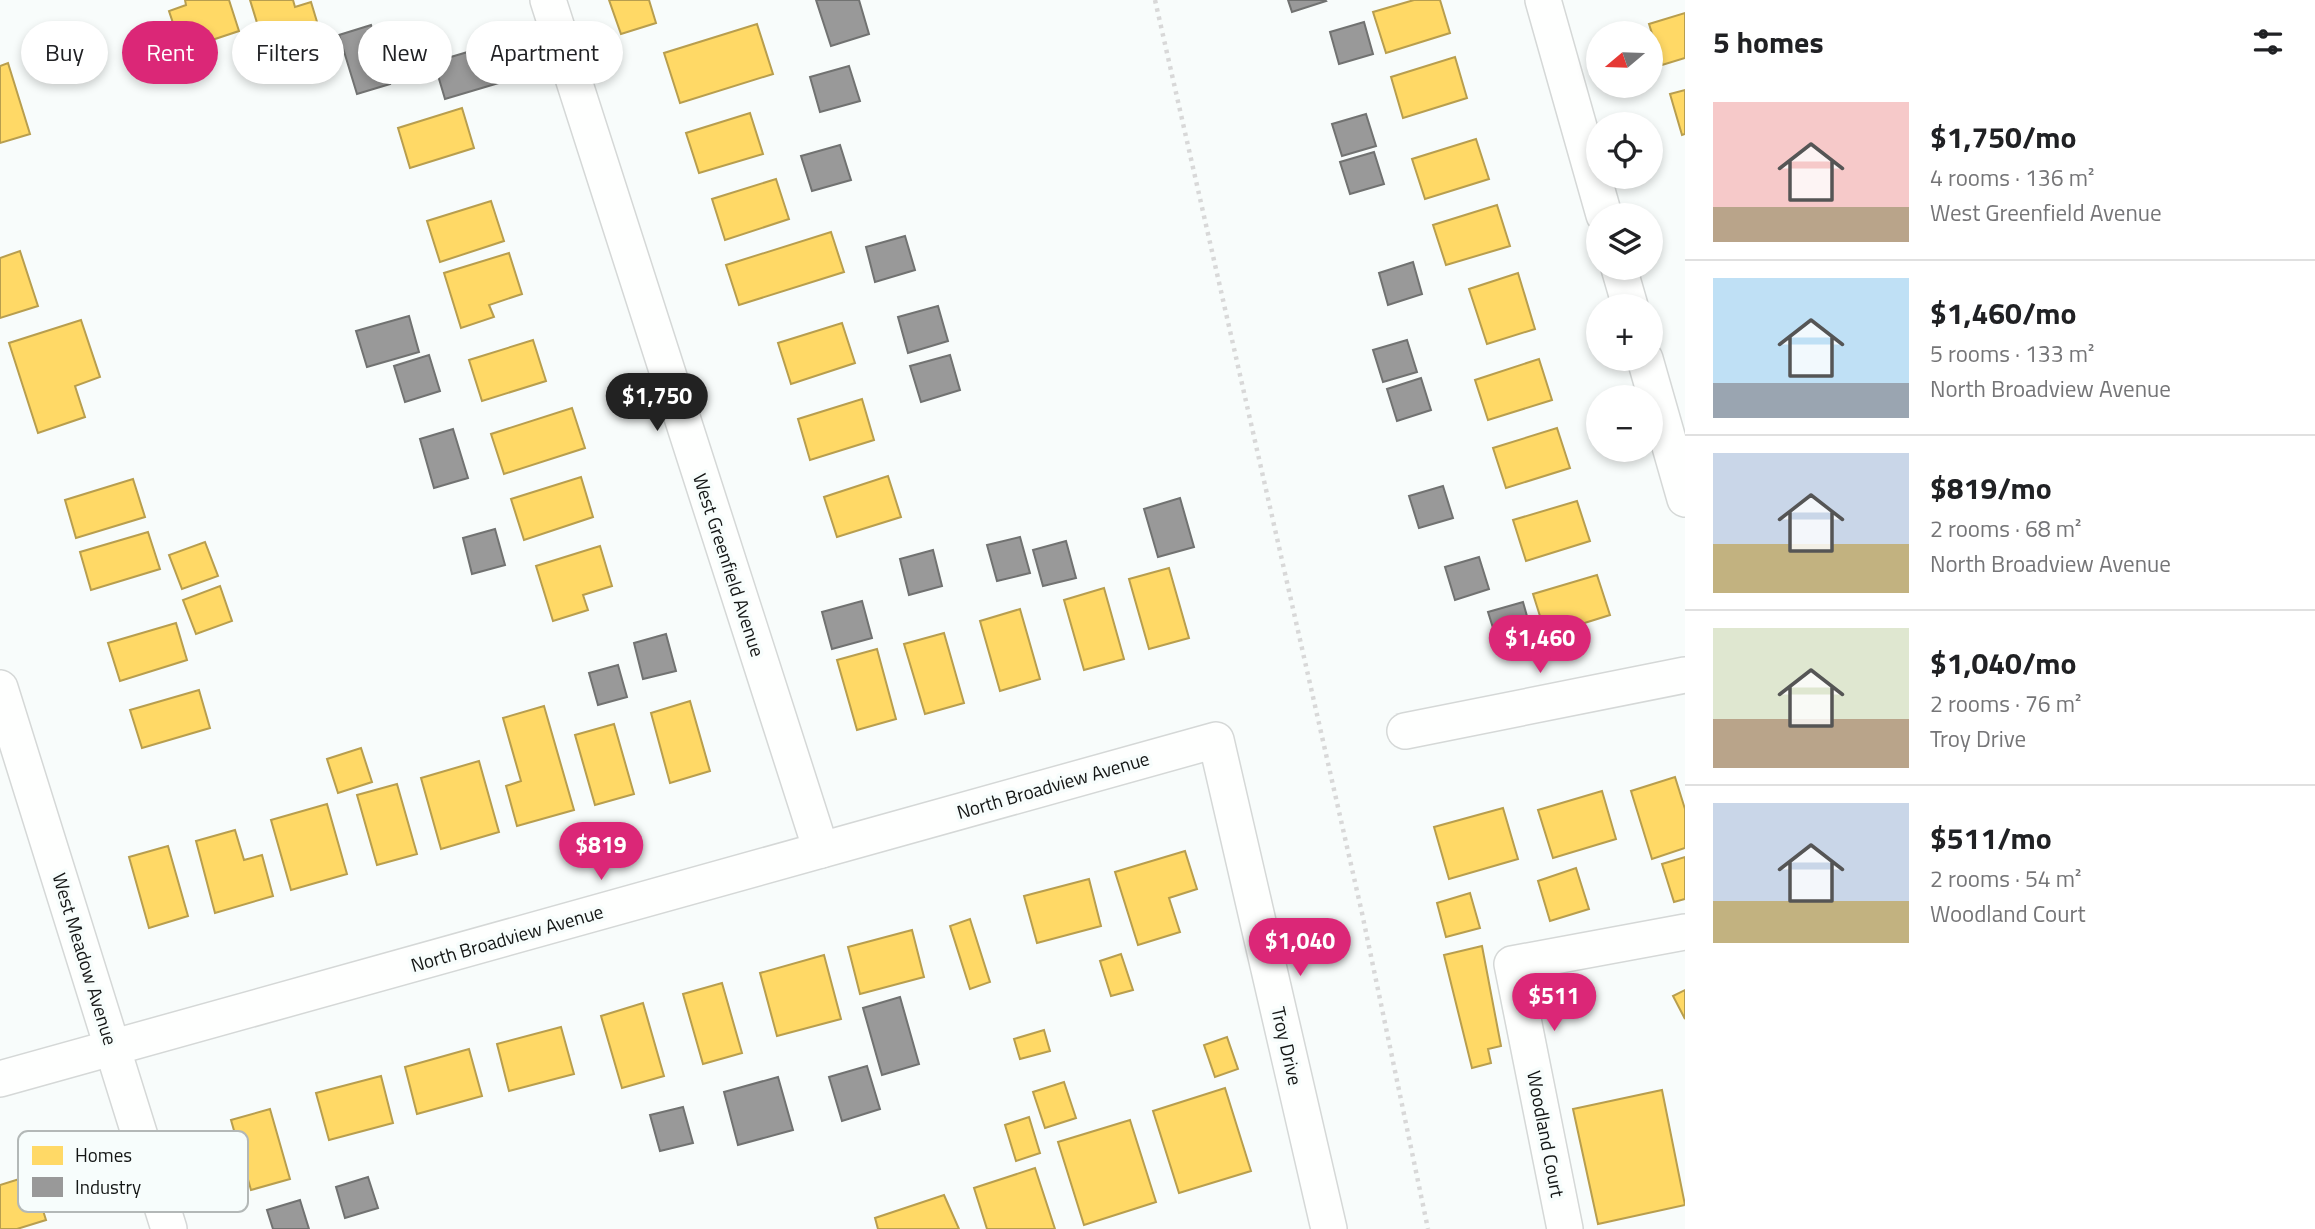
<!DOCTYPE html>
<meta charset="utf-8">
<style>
:root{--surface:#fff;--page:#f2f2f2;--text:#202124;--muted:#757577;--line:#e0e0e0;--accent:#db2777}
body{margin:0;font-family:"Titillium Web",sans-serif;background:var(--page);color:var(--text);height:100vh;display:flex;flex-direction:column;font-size:26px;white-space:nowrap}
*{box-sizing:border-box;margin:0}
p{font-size:23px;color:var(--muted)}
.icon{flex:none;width:38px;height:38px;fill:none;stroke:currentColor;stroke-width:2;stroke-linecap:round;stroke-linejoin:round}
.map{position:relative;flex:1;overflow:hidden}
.side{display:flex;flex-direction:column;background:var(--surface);width:630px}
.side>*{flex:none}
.banner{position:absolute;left:21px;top:21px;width:665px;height:63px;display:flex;gap:14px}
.needle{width:46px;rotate:251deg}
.fabs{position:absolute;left:1586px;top:21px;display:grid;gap:14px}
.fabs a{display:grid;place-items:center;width:77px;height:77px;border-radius:50%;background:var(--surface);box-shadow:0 4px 10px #0003;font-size:35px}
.price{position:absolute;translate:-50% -60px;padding:0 16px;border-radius:24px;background:var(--accent);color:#fff;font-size:23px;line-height:46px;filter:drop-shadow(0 2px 4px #0008)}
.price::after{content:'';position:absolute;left:50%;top:42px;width:21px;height:16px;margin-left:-10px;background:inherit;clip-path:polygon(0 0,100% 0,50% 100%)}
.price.on{background:#222;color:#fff}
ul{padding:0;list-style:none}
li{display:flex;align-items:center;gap:21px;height:175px;padding:0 28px}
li+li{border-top:2px solid var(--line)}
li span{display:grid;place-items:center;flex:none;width:196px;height:140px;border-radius:0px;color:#555}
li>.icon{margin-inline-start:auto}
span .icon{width:84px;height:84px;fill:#fffc;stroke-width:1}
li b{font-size:30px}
h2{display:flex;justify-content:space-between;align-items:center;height:84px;padding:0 28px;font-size:30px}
.pill{padding:0 24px;border-radius:32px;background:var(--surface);box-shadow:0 4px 10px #0003;font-size:24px;line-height:63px}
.pill.on{background:var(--accent);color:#fff}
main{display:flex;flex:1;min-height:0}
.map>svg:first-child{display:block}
.homes{fill:#ffd966;stroke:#b89e4e;stroke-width:2}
.industry{fill:#999;stroke:#717271;stroke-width:2}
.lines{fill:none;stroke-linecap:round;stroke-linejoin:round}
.minor-casing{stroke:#d5d8d7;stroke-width:38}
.path{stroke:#d8d8d8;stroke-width:4.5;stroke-dasharray:3.5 5;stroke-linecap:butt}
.minor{stroke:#fefffe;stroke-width:35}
.labels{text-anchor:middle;stroke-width:7;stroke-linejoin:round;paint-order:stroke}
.street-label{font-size:19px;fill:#141615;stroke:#f7fdfc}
.key{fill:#f7fdfc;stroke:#b3b8b7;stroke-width:2}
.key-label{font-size:19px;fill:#141615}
</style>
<main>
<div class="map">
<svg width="1685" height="1229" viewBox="0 0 1685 1229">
<rect width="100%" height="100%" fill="#f8fcfb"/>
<g class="homes">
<path d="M185 0H229L239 31 182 50 169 11 186 5Z"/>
<path d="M250 0H293L295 7 311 2 321 35 266 52Z"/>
<path d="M609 0H649L656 23 621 34Z"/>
<path d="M1414 0H1440L1450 33 1386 53 1373 12Z"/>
<path d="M1685 13V58L1662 65 1649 24Z"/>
<path d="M757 24 773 74 680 103 664 53Z"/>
<path d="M1455 57 1467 98 1403 118 1391 77Z"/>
<path d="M8 63 30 134 0 143V66Z"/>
<path d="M1685 90V134L1682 135 1670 94Z"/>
<path d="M462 108 474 148 410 168 398 128Z"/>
<path d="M750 113 763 154 699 173 686 133Z"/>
<path d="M1476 139 1489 179 1425 199 1412 159Z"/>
<path d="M776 179 789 219 725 240 712 199Z"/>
<path d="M491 201 504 241 440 262 427 221Z"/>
<path d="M1497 205 1510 246 1446 265 1433 225Z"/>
<path d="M831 232 844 272 739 305 726 265Z"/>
<path d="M20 251 38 306 0 318V258Z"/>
<path d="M509 253 522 294 489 305 494 317 461 328 444 273Z"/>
<path d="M1518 273 1535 329 1487 344 1469 289Z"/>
<path d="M81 320 100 377 75 386 85 417 38 433 9 343Z"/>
<path d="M842 323 855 363 791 384 778 343Z"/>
<path d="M533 340 546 381 482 401 469 360Z"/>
<path d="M1539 359 1552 400 1488 420 1475 380Z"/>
<path d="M862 399 874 440 810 460 798 419Z"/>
<path d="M572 408 585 448 504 474 491 434Z"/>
<path d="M1557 428 1570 468 1506 488 1493 448Z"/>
<path d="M888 476 901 517 837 537 824 497Z"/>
<path d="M581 477 593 517 524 540 511 499Z"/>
<path d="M133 479 145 517 76 538 65 500Z"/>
<path d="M1577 501 1590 541 1526 561 1513 520Z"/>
<path d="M148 532 160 569 91 590 80 552Z"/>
<path d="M205 542 218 576 182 589 169 555Z"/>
<path d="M600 546 612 586 583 595 588 610 553 621 536 566Z"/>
<path d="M1169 568 1189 638 1149 649 1129 579Z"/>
<path d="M1597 575 1610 615 1546 635 1533 594Z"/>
<path d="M220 586 232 621 196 634 183 600Z"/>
<path d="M1104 588 1124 659 1084 670 1064 600Z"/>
<path d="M1020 609 1040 679 1000 691 980 621Z"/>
<path d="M176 623 187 660 120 681 108 643Z"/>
<path d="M944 633 964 703 925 714 904 644Z"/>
<path d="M877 649 896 719 857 730 837 660Z"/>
<path d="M199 690 210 728 142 748 130 710Z"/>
<path d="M690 701 710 771 670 783 651 713Z"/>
<path d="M544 706 574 810 517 826 506 786 521 781 503 718Z"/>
<path d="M614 724 634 794 595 805 575 735Z"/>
<path d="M361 748 372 782 338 793 327 759Z"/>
<path d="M479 761 499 832 441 849 421 778Z"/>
<path d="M1675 777 1685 809V848L1652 859 1631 791Z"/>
<path d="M397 784 417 854 377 865 357 795Z"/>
<path d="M1602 791 1616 839 1553 858 1538 810Z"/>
<path d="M327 804 347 874 291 890 271 820Z"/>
<path d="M1503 808 1518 859 1449 879 1434 827Z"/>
<path d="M235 830 244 860 262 855 273 896 215 913 196 841Z"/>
<path d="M168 846 188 916 149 928 129 857Z"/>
<path d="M1185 851 1197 889 1169 898 1180 932 1138 945 1115 872Z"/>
<path d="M1685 857V899L1674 902 1662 864Z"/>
<path d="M1576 868 1589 909 1550 921 1538 881Z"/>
<path d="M1089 879 1101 926 1037 943 1024 896Z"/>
<path d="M1470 893 1480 928 1446 937 1437 903Z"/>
<path d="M970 919 990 982 970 989 950 926Z"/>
<path d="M912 930 924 977 860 994 848 947Z"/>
<path d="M1482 946 1501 1046 1488 1049 1491 1063 1472 1068 1444 955Z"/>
<path d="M1121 954 1133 990 1111 996 1100 961Z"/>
<path d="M824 955 841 1019 777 1036 760 973Z"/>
<path d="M722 983 742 1053 703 1064 683 994Z"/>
<path d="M1685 990V1019L1673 996Z"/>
<path d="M643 1003 664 1076 622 1088 601 1016Z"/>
<path d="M561 1027 574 1074 509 1091 497 1044Z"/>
<path d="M1044 1030 1050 1051 1020 1059 1014 1039Z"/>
<path d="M1227 1037 1238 1069 1215 1077 1204 1045Z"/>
<path d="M469 1049 482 1096 417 1114 405 1067Z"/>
<path d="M381 1076 393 1123 329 1140 316 1093Z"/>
<path d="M1064 1082 1076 1118 1045 1128 1033 1092Z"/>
<path d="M1225 1088 1251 1171 1179 1193 1153 1111Z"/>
<path d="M1662 1090 1685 1205 1598 1224 1573 1109Z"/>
<path d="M270 1109 290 1179 251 1190 231 1120Z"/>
<path d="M1029 1117 1040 1153 1016 1161 1005 1125Z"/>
<path d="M1130 1120 1156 1202 1084 1225 1058 1142Z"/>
<path d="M1035 1168 1055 1229H987L974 1188Z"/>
<path d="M32 1175 46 1220 17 1229H0V1185Z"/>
<path d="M944 1195 959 1229H878L875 1218Z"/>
</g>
<g class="industry">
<path d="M816 0H859L869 34 831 46Z"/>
<path d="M1288 0H1325L1326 1 1292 12Z"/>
<path d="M1364 22 1373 54 1339 64 1330 32Z"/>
<path d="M371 25 390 84 357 94 339 35Z"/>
<path d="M491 45 502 82 445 99 434 62Z"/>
<path d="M849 66 860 101 820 112 810 77Z"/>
<path d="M1366 114 1376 146 1342 156 1332 124Z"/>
<path d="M840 145 851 180 812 191 801 156Z"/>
<path d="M1374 152 1384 184 1350 194 1340 162Z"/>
<path d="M905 236 915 270 875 282 866 247Z"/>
<path d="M1413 262 1422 294 1388 305 1379 273Z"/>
<path d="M938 306 948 341 908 353 898 317Z"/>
<path d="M409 316 419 352 367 367 356 331Z"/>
<path d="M1407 340 1417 372 1383 382 1373 350Z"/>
<path d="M429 355 440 391 405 402 394 366Z"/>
<path d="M950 355 960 390 921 402 910 366Z"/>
<path d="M1421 378 1431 410 1397 421 1387 389Z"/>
<path d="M453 429 468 478 434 488 420 439Z"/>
<path d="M1443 486 1453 518 1419 528 1409 496Z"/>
<path d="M1180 498 1194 547 1158 557 1144 509Z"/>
<path d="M495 529 505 565 472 574 463 538Z"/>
<path d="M1020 537 1030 573 997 581 987 545Z"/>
<path d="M1066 541 1076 578 1043 586 1033 550Z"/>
<path d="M933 550 942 586 909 595 900 559Z"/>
<path d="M1479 557 1489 589 1455 600 1445 567Z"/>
<path d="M862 601 872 638 832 649 822 612Z"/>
<path d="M1523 602 1532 634 1498 644 1488 612Z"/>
<path d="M666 634 676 671 643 679 634 643Z"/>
<path d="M618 665 627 697 598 705 589 673Z"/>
<path d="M900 997 919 1064 882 1075 863 1008Z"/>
<path d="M867 1066 880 1109 842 1121 829 1077Z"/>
<path d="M778 1077 793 1130 738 1145 724 1092Z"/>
<path d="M683 1107 693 1143 660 1151 650 1115Z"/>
<path d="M368 1177 378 1208 345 1218 336 1187Z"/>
<path d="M300 1200 309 1229H273L267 1210Z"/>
</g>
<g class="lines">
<defs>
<g id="minor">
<path d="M548 0 821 850"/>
<path d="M1543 0 1604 215"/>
<path d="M1619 268 1630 306"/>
<path d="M1645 359 1685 499"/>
<path d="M0 688 169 1229"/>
<path d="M1405 731 1685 675"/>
<path d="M0 1079 1216 740 1329 1229"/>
<path d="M1565 1229 1512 964 1685 932"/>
</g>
</defs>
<use href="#minor" class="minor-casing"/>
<path class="path" d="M1155 0 1362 913 1428 1229"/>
<use href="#minor" class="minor"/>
</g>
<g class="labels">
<g class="street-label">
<text transform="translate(729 565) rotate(72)" y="7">West Greenfield Avenue</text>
<text transform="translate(1053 785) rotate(-16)" y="7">North Broadview Avenue</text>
<text transform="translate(507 938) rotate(-16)" y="7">North Broadview Avenue</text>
<text transform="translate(85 959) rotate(73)" y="7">West Meadow Avenue</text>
<text transform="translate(1287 1046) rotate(77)" y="7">Troy Drive</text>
<text transform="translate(1546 1134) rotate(79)" y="7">Woodland Court</text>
</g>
</g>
<rect x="18" y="1131" width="230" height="81" rx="10" class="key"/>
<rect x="32" y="1146" width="31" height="19" fill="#ffd966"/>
<rect x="32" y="1177" width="31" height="20" fill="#999"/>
<g class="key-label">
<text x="75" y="1162">Homes</text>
<text x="75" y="1194">Industry</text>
</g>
</svg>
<div class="fabs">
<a><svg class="needle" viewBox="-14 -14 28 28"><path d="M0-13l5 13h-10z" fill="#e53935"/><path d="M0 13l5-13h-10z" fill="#757577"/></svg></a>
<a><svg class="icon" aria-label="locate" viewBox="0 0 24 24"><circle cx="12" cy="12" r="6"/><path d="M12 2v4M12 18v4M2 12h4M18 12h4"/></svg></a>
<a><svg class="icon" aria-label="layers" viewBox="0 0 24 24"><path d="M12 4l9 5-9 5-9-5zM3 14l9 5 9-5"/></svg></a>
<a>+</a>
<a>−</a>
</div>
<b class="price on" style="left:657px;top:433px">$1,750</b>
<b class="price" style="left:1540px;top:675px">$1,460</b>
<b class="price" style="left:601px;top:882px">$819</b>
<b class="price" style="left:1300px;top:978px">$1,040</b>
<b class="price" style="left:1554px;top:1033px">$511</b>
<div class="banner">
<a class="pill">Buy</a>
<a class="pill on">Rent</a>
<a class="pill">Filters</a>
<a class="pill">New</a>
<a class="pill">Apartment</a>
</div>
</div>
<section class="side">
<h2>5 homes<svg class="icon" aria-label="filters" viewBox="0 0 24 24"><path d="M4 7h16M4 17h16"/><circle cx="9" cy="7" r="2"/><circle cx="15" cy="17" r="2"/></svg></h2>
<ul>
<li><span style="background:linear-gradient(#f6c9c9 75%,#b9a48a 0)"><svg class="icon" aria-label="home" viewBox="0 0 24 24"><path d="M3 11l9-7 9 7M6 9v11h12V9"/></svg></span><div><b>$1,750/mo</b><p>4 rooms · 136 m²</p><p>West Greenfield Avenue</p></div></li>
<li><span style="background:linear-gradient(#bfe0f5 75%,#9aa5b1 0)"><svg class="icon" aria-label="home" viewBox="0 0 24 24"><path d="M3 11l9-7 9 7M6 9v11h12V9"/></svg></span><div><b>$1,460/mo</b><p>5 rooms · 133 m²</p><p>North Broadview Avenue</p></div></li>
<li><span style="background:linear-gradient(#c9d6e8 65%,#c2b280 0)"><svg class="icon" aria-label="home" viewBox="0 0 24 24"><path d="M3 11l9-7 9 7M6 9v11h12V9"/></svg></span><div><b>$819/mo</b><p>2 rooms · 68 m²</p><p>North Broadview Avenue</p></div></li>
<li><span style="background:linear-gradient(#dfe7d0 65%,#b9a48a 0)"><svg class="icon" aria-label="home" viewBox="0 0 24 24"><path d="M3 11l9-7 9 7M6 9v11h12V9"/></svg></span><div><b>$1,040/mo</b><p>2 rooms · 76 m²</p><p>Troy Drive</p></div></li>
<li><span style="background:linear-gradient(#c9d6e8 70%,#c2b280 0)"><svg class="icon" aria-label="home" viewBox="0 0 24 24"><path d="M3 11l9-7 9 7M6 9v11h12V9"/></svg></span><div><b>$511/mo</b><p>2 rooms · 54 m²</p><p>Woodland Court</p></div></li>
</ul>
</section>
</main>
